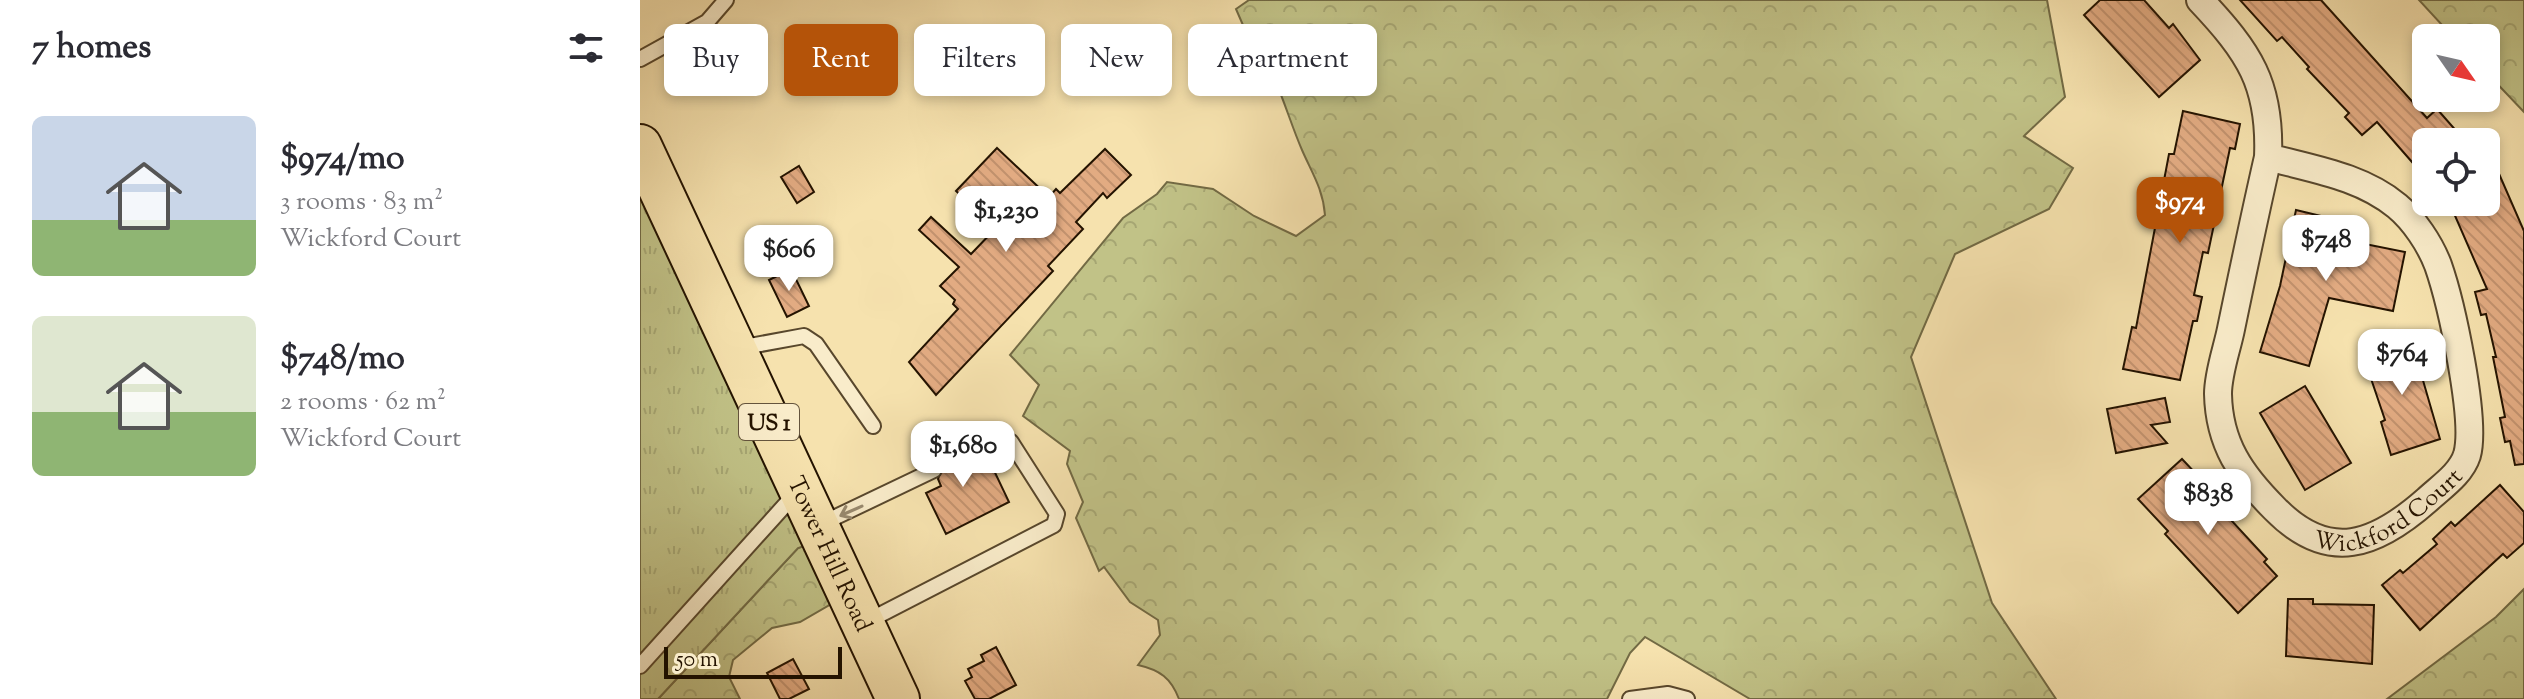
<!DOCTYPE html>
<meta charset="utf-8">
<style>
:root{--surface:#fff;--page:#f2f2f3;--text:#2b2b33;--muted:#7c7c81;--accent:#b45309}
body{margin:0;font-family:"Sorts Mill Goudy",serif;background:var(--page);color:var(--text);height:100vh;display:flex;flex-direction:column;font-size:30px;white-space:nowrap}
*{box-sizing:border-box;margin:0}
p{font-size:26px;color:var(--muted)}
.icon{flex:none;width:44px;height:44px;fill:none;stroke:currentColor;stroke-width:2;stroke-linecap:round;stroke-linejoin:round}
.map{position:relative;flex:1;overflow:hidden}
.drawer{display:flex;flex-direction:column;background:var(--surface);width:640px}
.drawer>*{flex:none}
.hud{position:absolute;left:24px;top:24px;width:760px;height:72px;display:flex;gap:16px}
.needle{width:52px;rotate:124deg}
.buttons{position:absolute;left:1772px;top:24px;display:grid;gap:16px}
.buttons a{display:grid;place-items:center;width:88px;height:88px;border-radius:12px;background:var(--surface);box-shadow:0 4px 12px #0003;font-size:40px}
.scale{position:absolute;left:24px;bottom:20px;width:178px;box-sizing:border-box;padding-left:8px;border:4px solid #241300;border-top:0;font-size:22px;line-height:28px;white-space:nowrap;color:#241300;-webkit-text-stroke:6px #f9ecca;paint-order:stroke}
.price{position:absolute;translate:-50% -68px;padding:0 18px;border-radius:16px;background:#fff;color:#222;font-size:26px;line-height:52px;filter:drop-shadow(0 2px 4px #0008)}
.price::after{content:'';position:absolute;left:50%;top:48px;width:24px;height:18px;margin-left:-12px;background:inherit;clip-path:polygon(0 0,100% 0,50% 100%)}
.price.active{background:var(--accent);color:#fff}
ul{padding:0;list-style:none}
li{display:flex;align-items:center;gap:24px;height:200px;padding:0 32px}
li span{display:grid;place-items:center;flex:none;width:224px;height:160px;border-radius:12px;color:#555}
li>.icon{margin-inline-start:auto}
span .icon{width:96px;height:96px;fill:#fffc;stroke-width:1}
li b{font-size:34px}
h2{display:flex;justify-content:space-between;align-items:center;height:96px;padding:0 32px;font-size:34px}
.tag{padding:0 28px;border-radius:12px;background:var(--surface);box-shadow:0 4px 12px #0003;font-size:28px;line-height:72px}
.tag.active{background:var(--accent);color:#fff}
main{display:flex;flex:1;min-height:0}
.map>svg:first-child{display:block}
.forest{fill:url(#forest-crowns);stroke:#726a44;stroke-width:2}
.park{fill:url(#park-tufts);stroke:#726a44;stroke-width:2}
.building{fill:url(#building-back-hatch);stroke:#241300;stroke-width:2}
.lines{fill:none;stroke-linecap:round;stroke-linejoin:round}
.lane-casing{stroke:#58472c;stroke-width:18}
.street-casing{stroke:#58472c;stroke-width:30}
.primary-casing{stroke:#241300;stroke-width:46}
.lane{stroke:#f9ecca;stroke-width:14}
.street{stroke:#f9ecca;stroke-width:26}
.primary{stroke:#f6e2ae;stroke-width:42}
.oneway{stroke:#998a6f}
.labels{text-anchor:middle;stroke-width:6;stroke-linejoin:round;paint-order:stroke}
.shield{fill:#f9ecca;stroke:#64543d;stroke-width:2}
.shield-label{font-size:22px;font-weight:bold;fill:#241300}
.street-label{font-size:24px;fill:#241300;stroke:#f9ecca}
</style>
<main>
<section class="drawer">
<h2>7 homes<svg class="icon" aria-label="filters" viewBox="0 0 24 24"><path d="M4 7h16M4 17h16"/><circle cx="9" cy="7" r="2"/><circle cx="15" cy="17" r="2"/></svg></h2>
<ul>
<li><span style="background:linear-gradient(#c9d6e8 65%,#8fb573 0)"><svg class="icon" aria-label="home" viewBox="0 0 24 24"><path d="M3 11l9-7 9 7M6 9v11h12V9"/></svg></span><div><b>$974/mo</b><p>3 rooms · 83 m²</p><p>Wickford Court</p></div></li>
<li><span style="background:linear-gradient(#dfe7d0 60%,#8fb573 0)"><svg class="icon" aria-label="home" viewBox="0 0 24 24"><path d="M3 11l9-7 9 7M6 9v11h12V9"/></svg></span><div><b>$748/mo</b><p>2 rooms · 62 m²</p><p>Wickford Court</p></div></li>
</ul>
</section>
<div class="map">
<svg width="1884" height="699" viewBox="0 0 1884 699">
<defs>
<pattern id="forest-crowns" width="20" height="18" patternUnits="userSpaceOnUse" patternTransform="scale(2)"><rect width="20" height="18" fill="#c1c287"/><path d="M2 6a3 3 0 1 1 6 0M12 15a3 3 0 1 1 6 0" fill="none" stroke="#a6a673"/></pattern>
<pattern id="park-tufts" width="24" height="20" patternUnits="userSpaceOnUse" patternTransform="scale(2)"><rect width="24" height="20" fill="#c1c287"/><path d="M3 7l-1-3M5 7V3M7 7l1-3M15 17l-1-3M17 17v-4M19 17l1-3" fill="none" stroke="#a6a673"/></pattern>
<pattern id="building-back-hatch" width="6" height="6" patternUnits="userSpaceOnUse" patternTransform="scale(2)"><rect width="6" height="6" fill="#e2ab82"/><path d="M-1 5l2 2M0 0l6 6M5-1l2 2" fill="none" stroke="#c2926e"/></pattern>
</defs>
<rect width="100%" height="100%" fill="#f6e2ae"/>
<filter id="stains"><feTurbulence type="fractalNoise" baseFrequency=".0025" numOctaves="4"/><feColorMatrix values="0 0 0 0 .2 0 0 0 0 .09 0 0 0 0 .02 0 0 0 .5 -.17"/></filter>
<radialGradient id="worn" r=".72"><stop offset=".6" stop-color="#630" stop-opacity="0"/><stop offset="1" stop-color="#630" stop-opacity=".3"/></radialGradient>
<g class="forest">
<path d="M609 0H1407L1425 97 1384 136 1433 168 1409 209 1315 254 1271 357 1352 603 1416 699H1110L1005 637 990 653 967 699H539C531 678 520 670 498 665L520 635 518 620 490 602 464 567 459 571 436 518 443 502 427 464 430 451 383 416 399 385 370 355 483 218 517 194 527 182 573 189 614 216 656 236 685 215C683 189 672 173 662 150 652 127 645 103 635 80L606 71V32L596 9Z"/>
<path d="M1779 0H1884V112L1846 72V38H1814Z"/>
<path d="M182 540 210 593 160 622 132 628 93 660 89 677 100 699H18L158 548Z"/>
<path d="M1884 589V699H1747L1856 617Z"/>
</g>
<path class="park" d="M0 139 182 540 158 548 18 699H0Z"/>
<g class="building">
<path d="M1460 0H1504L1529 28 1533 24 1560 60 1519 97 1444 15Z"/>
<path d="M1600 0H1681L1787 118 1797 109 1826 142H1786V178L1737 122 1722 135 1705 117 1709 113 1667 69 1669 67 1642 37 1637 41Z"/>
<path d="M1543 111 1600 124 1595 149 1590 148 1568 253 1563 252 1554 295 1562 297 1557 321H1553L1540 380 1483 369 1492 327 1496 328 1529 154H1534Z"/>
<path d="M1846 144 1884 231V464L1875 465 1870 441 1865 442 1860 418 1865 417 1853 357H1856L1846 314 1841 315 1835 292 1847 289 1809 202H1846Z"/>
<path d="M357 148 409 197 416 189 420 193 465 149 491 175 467 198 463 193 436 222 443 229 408 266 413 271 296 395 269 362 318 309 313 304 315 300 300 286 319 267 279 230 291 217 331 254 356 228 316 191Z"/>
<path d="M159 166 174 192 157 203 141 177Z"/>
<path d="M1656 210 1710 223 1705 240 1765 252 1753 311 1689 298 1669 366 1620 352 1640 286Z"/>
<path d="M151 269 169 306 147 317 129 280Z"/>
<path d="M1771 339 1800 439 1751 455 1741 422 1745 420 1723 355Z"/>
<path d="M1665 386 1711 463 1665 490 1620 413Z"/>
<path d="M1525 398 1530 422 1511 425 1527 443 1476 453 1467 409Z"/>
<path d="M317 438 321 445 316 450 317 460 329 463 333 470 350 462 369 502 306 534 286 493 301 486 298 479 303 466 299 461H290L286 453Z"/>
<path d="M1542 459 1560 478 1555 481 1627 559 1624 562 1637 576 1598 613 1525 534 1528 531 1498 499Z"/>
<path d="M1860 485 1884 512V543L1867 558 1863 554 1780 630 1742 585 1760 570 1763 573 1797 544 1793 539 1811 522 1815 526Z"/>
<path d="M1648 599H1673V604L1734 605 1732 664 1646 656Z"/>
<path d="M356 647 376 685 349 699H335L325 681 332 677 328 669 344 661 341 655Z"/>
<path d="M153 659 169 689 149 699H140L127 673Z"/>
</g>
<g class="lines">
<defs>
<g id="lane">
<path d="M0 59 67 22 86 0"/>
<path d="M99 348 164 336 176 344 233 426"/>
<path d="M179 525 294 470"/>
<path d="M226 622 414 525 417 514 371 442C355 432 339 446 325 454"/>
<path d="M0 666 155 494"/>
<path d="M990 699 1028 694 1047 699"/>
</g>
<g id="street">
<path id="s1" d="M1560 0C1609 52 1631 84 1628 157 1615 214 1603 271 1591 329 1587 349 1578 373 1578 394 1579 444 1601 475 1635 509 1689 564 1736 545 1787 500 1801 487 1821 474 1827 455 1837 420 1811 302 1798 265 1790 244 1774 220 1757 206 1721 176 1672 169 1628 157"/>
</g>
<g id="primary">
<path id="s2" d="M0 146 258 699"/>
</g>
</defs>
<use href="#lane" class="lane-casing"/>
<use href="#street" class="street-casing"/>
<use href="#primary" class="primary-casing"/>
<use href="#lane" class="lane"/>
<use href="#street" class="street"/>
<use href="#primary" class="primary"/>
</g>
<defs><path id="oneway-shaft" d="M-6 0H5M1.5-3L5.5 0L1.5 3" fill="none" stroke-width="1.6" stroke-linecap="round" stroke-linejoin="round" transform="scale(2)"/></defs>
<use class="oneway" href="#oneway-shaft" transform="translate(211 511) rotate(156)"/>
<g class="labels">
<rect class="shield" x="99" y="404" width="60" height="36" rx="6"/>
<g class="shield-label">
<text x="129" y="430">US 1</text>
</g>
<g class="street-label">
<text dy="8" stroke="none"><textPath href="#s1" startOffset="684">Wickford Court</textPath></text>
<text dy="8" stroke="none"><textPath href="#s2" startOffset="450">Tower Hill Road</textPath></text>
</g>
</g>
<rect width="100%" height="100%" filter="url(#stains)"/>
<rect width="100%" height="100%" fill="url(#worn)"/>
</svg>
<div class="buttons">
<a><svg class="needle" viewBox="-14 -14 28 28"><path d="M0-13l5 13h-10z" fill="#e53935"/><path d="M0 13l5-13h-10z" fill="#7c7c81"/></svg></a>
<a><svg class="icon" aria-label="locate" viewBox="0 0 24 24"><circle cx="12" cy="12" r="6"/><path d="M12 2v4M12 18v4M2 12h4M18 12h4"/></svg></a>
</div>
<div class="scale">50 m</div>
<b class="price active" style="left:1540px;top:245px">$974</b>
<b class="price" style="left:366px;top:254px">$1,230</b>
<b class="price" style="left:1686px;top:283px">$748</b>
<b class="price" style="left:149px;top:293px">$606</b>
<b class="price" style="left:1762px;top:397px">$764</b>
<b class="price" style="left:323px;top:489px">$1,680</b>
<b class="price" style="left:1568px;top:537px">$838</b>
<div class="hud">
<a class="tag">Buy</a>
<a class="tag active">Rent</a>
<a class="tag">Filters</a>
<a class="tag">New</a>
<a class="tag">Apartment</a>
</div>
</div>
</main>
